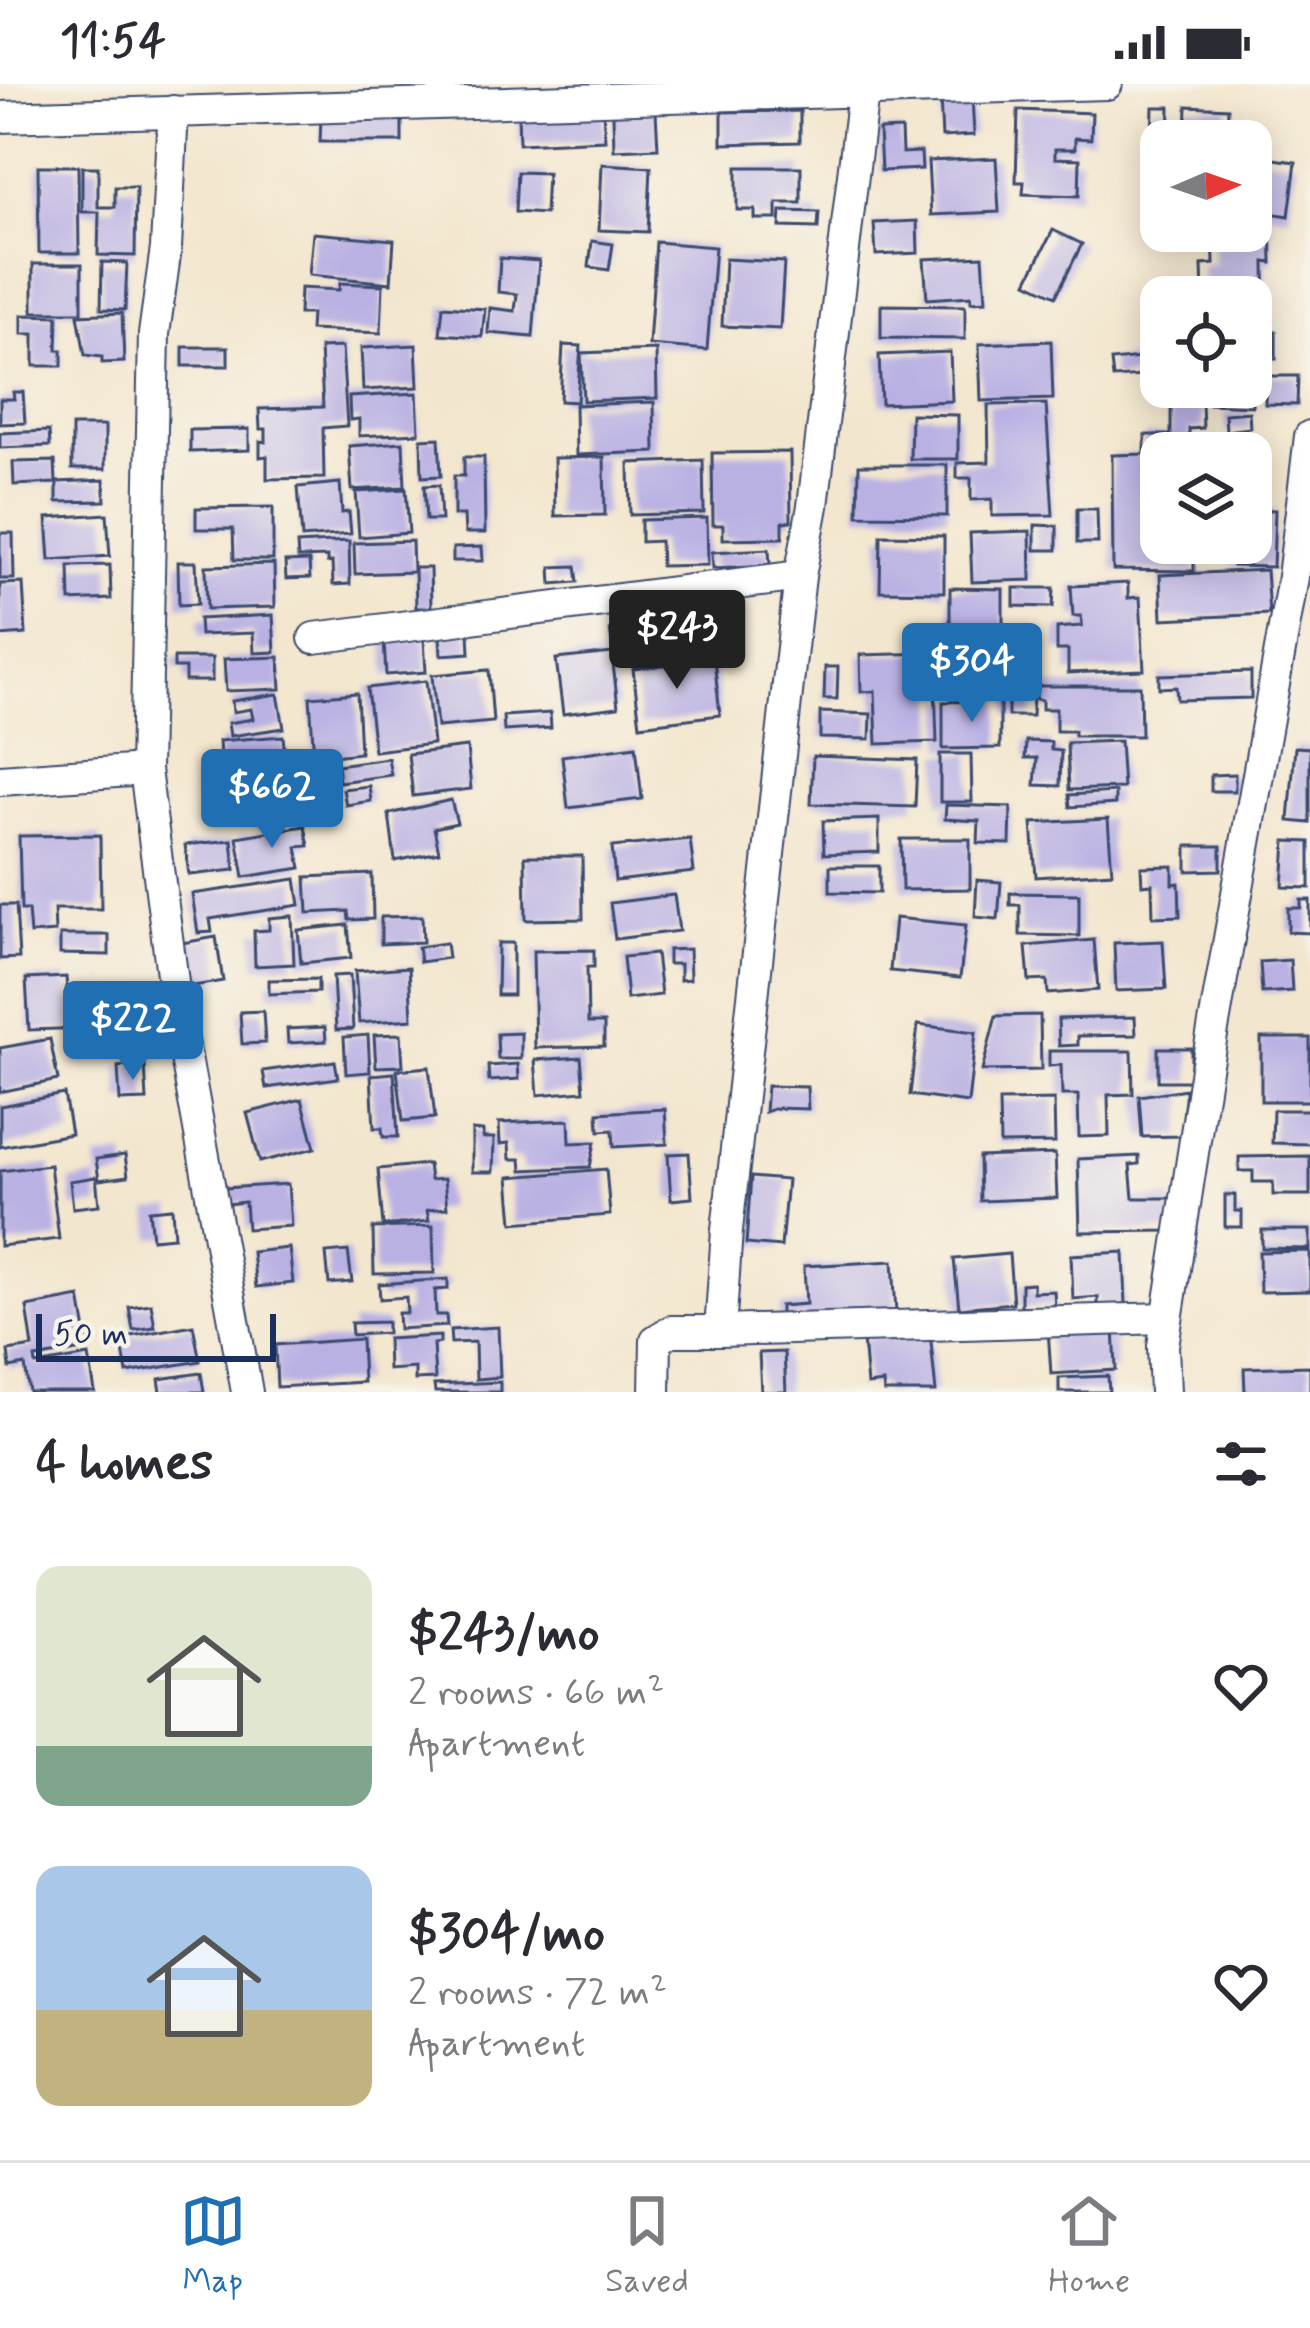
<!DOCTYPE html>
<meta charset="utf-8">
<style>
:root{--surface:#fff;--page:#f7f7f7;--text:#2b2b33;--muted:#7c7c81;--line:#e1e1e2;--accent:#1f6fb2}
body{margin:0;font-family:Mynerve,sans-serif;background:var(--page);color:var(--text);height:100vh;display:flex;flex-direction:column;font-size:45px;white-space:nowrap}
*{box-sizing:border-box;margin:0}
p{font-size:39px;color:var(--muted)}
.icon{flex:none;width:66px;height:66px;fill:none;stroke:currentColor;stroke-width:2;stroke-linecap:round;stroke-linejoin:round}
.map{position:relative;height:1308px;overflow:hidden}
.details{display:flex;flex-direction:column;background:var(--surface);flex:1}
.details>*{flex:none}
.needle{width:78px;rotate:88deg}
.tools{position:absolute;left:1140px;top:36px;display:grid;gap:24px}
.tools a{display:grid;place-items:center;width:132px;height:132px;border-radius:24px;background:var(--surface);box-shadow:0 6px 30px #0003;font-size:60px}
.scale{position:absolute;left:36px;bottom:30px;width:240px;box-sizing:border-box;padding-left:12px;border:6px solid #1b2f5e;border-top:0;font-size:33px;line-height:42px;white-space:nowrap;color:#1b2f5e;-webkit-text-stroke:9px #f7f3e8;paint-order:stroke}
.price{position:absolute;translate:-50% -102px;padding:0 27px;border-radius:12px;background:var(--accent);color:#fff;font-size:39px;line-height:78px;filter:drop-shadow(0 3px 6px #0008)}
.price::after{content:'';position:absolute;left:50%;top:72px;width:36px;height:27px;margin-left:-18px;background:inherit;clip-path:polygon(0 0,100% 0,50% 100%)}
.price.on{background:#222;color:#fff}
ul{padding:0;list-style:none}
li{display:flex;align-items:center;gap:36px;height:300px;padding:0 36px}
li span{display:grid;place-items:center;flex:none;width:336px;height:240px;border-radius:24px;color:#555}
li>.icon{margin-inline-start:auto}
span .icon{width:144px;height:144px;fill:#fffc;stroke-width:1}
li b{font-size:51px}
h2{display:flex;justify-content:space-between;align-items:center;height:144px;padding:0 36px;font-size:51px}
.status{display:flex;justify-content:space-between;align-items:center;height:84px;padding:0 60px;background:var(--surface);direction:ltr}
.status svg{height:33px;fill:currentColor}
.tabs{display:flex;justify-content:space-around;align-items:center;height:168px;border-top:3px solid var(--line);background:var(--surface);font-size:33px;color:var(--muted)}
.tabs a{display:grid;justify-items:center;gap:6px}
.tabs .on{color:var(--accent)}
.map>svg:first-child{display:block}
.building{fill:#b9b1e3}
.lines{fill:none;stroke-linecap:round;stroke-linejoin:round}
.minor-casing{stroke:#3b4a6f;stroke-width:34}
.minor{stroke:#fff;stroke-width:30}
</style>
<div class="status"><b>11:54</b><svg viewBox="0 0 49 12"><path d="M0 12V9h3v3zM5 12V6h3v6zM10 12V3h3v9zM15 12V0h3v12zM26 1h20v11H26zM47 4h2v5h-2z"/></svg></div>
<div class="map">
<svg width="1310" height="1308" viewBox="0 0 1310 1308">
<rect width="100%" height="100%" fill="#f7f3e8"/>
<filter id="ink" filterUnits="userSpaceOnUse"><feTurbulence type="fractalNoise" baseFrequency=".00833" numOctaves="2"/><feDisplacementMap in="SourceGraphic" scale="24" xChannelSelector="R" yChannelSelector="G"/><feConvolveMatrix kernelMatrix="1 2 1 2 8 2 1 2 1" color-interpolation-filters="sRGB"/></filter>
<filter id="wash" filterUnits="userSpaceOnUse"><feTurbulence type="fractalNoise" baseFrequency=".004" numOctaves="4" result="noise"/><feDisplacementMap in="SourceGraphic" scale="48" xChannelSelector="R" yChannelSelector="G"/><feGaussianBlur stdDeviation="2.7" result="paint"/><feColorMatrix in="noise" values="0 0 0 0 0 0 0 0 0 0 0 0 0 0 0 0 0 1.4 0 .05"/><feComposite in="paint" operator="in"/></filter>
<g filter="url(#wash)">
<rect width="100%" height="100%" fill="#f3e6ce"/>
<g id="blocks">
<g class="building">
<path d="M972 12 974 51 942 53 940 14Z"/>
<path d="M1187 22 1228 24 1227 57 1186 52Z"/>
<path d="M1153 23H1170L1169 54H1152Z"/>
<path d="M1018 26 1092 29 1091 55 1075 54V65H1055V74L1080 75 1079 112 1023 110 1024 98H1016Z"/>
<path d="M603 27 605 56 519 60 518 30Z"/>
<path d="M800 27V58L722 60V28Z"/>
<path d="M656 28 658 64 614 66 613 30Z"/>
<path d="M321 33H402V58H320Z"/>
<path d="M901 45 902 69 921 68 922 85 881 87 879 46Z"/>
<path d="M1147 64 1161 66V127L1139 123Z"/>
<path d="M1251 72 1296 78 1289 132 1251 126Z"/>
<path d="M996 74 999 128 931 131 928 77Z"/>
<path d="M602 80 651 83 648 148 599 146Z"/>
<path d="M38 82H78L79 169H39Z"/>
<path d="M82 83H98V123H115V103H136L135 172 98 171 99 128H82Z"/>
<path d="M737 83H801V119H777V135H755V126H737Z"/>
<path d="M517 88 547 89 545 130 515 128Z"/>
<path d="M781 127 819 128 818 144 780 143Z"/>
<path d="M1251 136H1271L1272 179 1265 178 1266 247H1276V275H1251V213H1203L1202 181 1214 180 1213 147H1251Z"/>
<path d="M917 137 918 169 876 171 874 139Z"/>
<path d="M1053 146 1082 160 1056 212 1027 198Z"/>
<path d="M313 149 394 156 391 199 309 191Z"/>
<path d="M592 157 613 160 609 186 589 183Z"/>
<path d="M656 158 715 163 707 266 649 261Z"/>
<path d="M983 172 986 217 971 218V212L927 215 924 175Z"/>
<path d="M500 174 539 177 533 253 488 249 490 224 515 227 517 210 498 208Z"/>
<path d="M725 175 784 178 780 245 722 242Z"/>
<path d="M102 178 127 179 125 226 101 225Z"/>
<rect x="33" y="180" width="49" height="48"/>
<path d="M340 199 383 201 381 249 310 246 311 230H299L300 204 339 206Z"/>
<path d="M881 221 965 222V255L881 254Z"/>
<path d="M443 222 485 225 482 253 440 250Z"/>
<path d="M122 229 124 278 102 279V273L85 271 78 231Z"/>
<path d="M22 231 58 232 57 266H62V282H34V250H22Z"/>
<path d="M1051 257 1053 315 981 317 979 260Z"/>
<path d="M416 261 418 303 363 306 361 264Z"/>
<path d="M563 261 581 262 577 318 560 317Z"/>
<rect x="183" y="263" width="45" height="19"/>
<path d="M342 263 347 342 323 344 324 394 267 395V372L260 373V357L266 358V345H260L259 325 323 323 320 264Z"/>
<path d="M656 266 657 314 583 317 581 269Z"/>
<path d="M950 268 952 317 881 320 879 271Z"/>
<path d="M1161 272V302L1145 304 1144 292 1113 294 1111 277Z"/>
<path d="M1266 292H1298L1297 321 1265 320Z"/>
<path d="M1209 303H1252V322L1209 320Z"/>
<path d="M13 308H23L25 339 0 340V315H14Z"/>
<path d="M417 309 419 349 359 352V335L350 336 349 313Z"/>
<path d="M654 318 655 368 576 371 575 321Z"/>
<path d="M1202 318 1203 344 1189 345V356L1202 355V369H1161V427L1142 428 1161 430V459H1194V487L1113 486 1112 371 1145 370V351H1171V320Z"/>
<path d="M1046 320 1053 431 992 432V415L971 416V394H957V379L989 378 988 321Z"/>
<path d="M1249 328 1250 344 1226 347 1225 330Z"/>
<path d="M911 330 958 331V375H910Z"/>
<rect x="72" y="342" width="33" height="43"/>
<path d="M249 345V366L190 368V346Z"/>
<path d="M49 347 50 362 0 364V349Z"/>
<path d="M439 354 441 392 422 393 421 355Z"/>
<path d="M403 358 405 403 352 406 349 362Z"/>
<path d="M790 368 791 437 783 438V454L723 455V441H713L712 369Z"/>
<path d="M464 373H484L485 449H465L464 431H454V392H464Z"/>
<path d="M604 373 605 431 555 432 554 374Z"/>
<path d="M703 376 704 429 630 431 629 379Z"/>
<path d="M55 377 56 399 14 401 13 378Z"/>
<path d="M859 381H947V432L858 431Z"/>
<path d="M104 396 105 417 57 418V398Z"/>
<path d="M340 399 342 429 349 428 351 450 302 454 298 403Z"/>
<path d="M439 401 441 436H426L424 402Z"/>
<path d="M406 405 409 449 359 453 356 408Z"/>
<path d="M273 423V476H234L233 445H196V424Z"/>
<path d="M1077 425H1097L1098 459H1077Z"/>
<path d="M1251 425 1275 426 1273 483 1233 482V459H1251Z"/>
<path d="M107 430 110 472 50 476 47 434Z"/>
<path d="M707 434 708 481 661 482 660 457 641 458V436Z"/>
<path d="M1035 441 1057 442V466H1035Z"/>
<path d="M1030 447 1031 496 972 498 970 449Z"/>
<path d="M0 449H13L14 495H0Z"/>
<path d="M881 451 944 452V508L880 507Z"/>
<path d="M349 457 350 500 333 501 332 478 327 479V473L298 474 297 460Z"/>
<path d="M412 457 413 488 355 490 354 459Z"/>
<path d="M482 463 483 477H453V464Z"/>
<path d="M769 465 770 481 713 484 712 468Z"/>
<path d="M309 477 310 494 286 495 285 478Z"/>
<path d="M178 478H196L198 520 179 521Z"/>
<path d="M274 480 275 523 207 525 206 482Z"/>
<path d="M110 481 111 515 70 517 69 482Z"/>
<path d="M576 482 578 498 552 500 551 483Z"/>
<path d="M415 484H430L431 524H416Z"/>
<path d="M1266 486 1269 530 1162 535 1160 491Z"/>
<path d="M23 499 26 550 0 552V500Z"/>
<path d="M1128 499V514L1140 513 1144 586 1068 589V566H1057V544L1082 542 1081 532H1073L1071 502Z"/>
<path d="M950 504 1003 505V551H950Z"/>
<path d="M1014 504H1054L1053 523 1014 522Z"/>
<path d="M273 531 275 568 254 569 253 549 200 551 199 535Z"/>
<path d="M626 543 631 578 613 580 618 623 563 630 556 575 613 569 610 545Z"/>
<path d="M469 549 470 569 441 571 440 551Z"/>
<path d="M424 555 426 588 386 591 384 558Z"/>
<path d="M978 558H1027V609H1033L1032 632H1008V609H979Z"/>
<path d="M934 569 937 658 877 660 875 607 861 608 860 571Z"/>
<path d="M279 573 281 605 226 607 224 575Z"/>
<path d="M174 574H212V597H185V584H174Z"/>
<path d="M714 575 720 631 640 641 633 585Z"/>
<path d="M825 583H838L837 615H824Z"/>
<path d="M948 583H955V601L975 600 974 612H948Z"/>
<path d="M489 586 493 638 437 643 432 591Z"/>
<path d="M1251 588V614L1177 616 1176 603 1159 604V591Z"/>
<path d="M426 597 433 660 374 667 367 604Z"/>
<path d="M1036 602H1140L1141 652H1074V647H1056V625H1042V616L1036 615Z"/>
<path d="M357 609 360 669 314 674 310 613Z"/>
<path d="M278 610 284 644 230 652 228 639 253 635 251 625 233 628 232 617Z"/>
<path d="M1000 617V664L943 665V618Z"/>
<path d="M820 628 871 630 870 655 820 654Z"/>
<path d="M550 629 551 644 504 647 503 632Z"/>
<path d="M283 652 285 674H292V685L221 691 219 657Z"/>
<path d="M1026 657 1051 658V666L1061 667 1060 702 1035 701 1037 674H1025Z"/>
<path d="M1120 657 1123 704 1069 706 1067 659Z"/>
<path d="M636 662 642 715 568 724 562 672Z"/>
<path d="M467 663 471 705 413 712 408 670Z"/>
<path d="M1295 663 1310 664V739L1289 737Z"/>
<path d="M940 670H971L972 718H940Z"/>
<path d="M813 672 917 676 915 723 811 720Z"/>
<path d="M388 674 391 691 339 698 337 681Z"/>
<path d="M300 690 302 725 245 729 242 694Z"/>
<path d="M1235 690V707H1211V691Z"/>
<path d="M369 702 371 717 346 721 343 705Z"/>
<path d="M1115 708V720L1070 723 1069 711Z"/>
<path d="M451 716 457 739 434 744 439 768 395 777 389 730Z"/>
<path d="M946 721 1011 723 1010 760 978 759 979 737 945 735Z"/>
<path d="M879 735V768L824 770 823 737Z"/>
<path d="M1108 735 1112 788 1036 793 1032 739Z"/>
<path d="M305 742 309 762 297 763 301 784 244 793 237 753Z"/>
<path d="M100 751 101 825H54L55 848 30 850 28 826H21L19 752Z"/>
<path d="M690 755 694 788 615 797 612 763Z"/>
<path d="M901 755H970V805L902 806Z"/>
<path d="M232 756 235 786 189 791 185 761Z"/>
<path d="M1286 757 1310 758V804L1283 803Z"/>
<path d="M1187 762H1221V786L1187 787Z"/>
<path d="M525 772H582L583 835 526 836Z"/>
<path d="M830 782H879V809L830 808Z"/>
<path d="M1173 782V800L1179 799 1180 832 1153 833 1152 800 1142 801 1141 783Z"/>
<path d="M372 790 373 835 349 836 348 827 308 829 306 793Z"/>
<path d="M296 795 300 821 210 835 212 848 198 849 192 810Z"/>
<path d="M977 796 1001 798 998 835 975 833Z"/>
<path d="M1010 809 1079 810V852L1020 851V821H1010Z"/>
<path d="M674 811 679 847 615 855 610 819Z"/>
<path d="M1301 816H1310V849L1288 848V824H1301Z"/>
<path d="M0 821H16L19 874 0 875Z"/>
<path d="M292 832 294 880 255 882 254 847 269 846V834Z"/>
<path d="M422 832 423 858 381 860V833Z"/>
<path d="M895 834 966 841 960 894 890 887Z"/>
<path d="M348 841 351 874 301 879 298 846Z"/>
<path d="M60 851H109V871L60 870Z"/>
<path d="M216 853 223 897 188 903 182 859Z"/>
<path d="M1094 856 1098 906 1048 910 1047 896 1029 897 1026 862Z"/>
<path d="M1163 857 1166 905 1116 907 1114 859Z"/>
<path d="M446 859 448 874 420 878 418 863Z"/>
<path d="M498 859H513V911H497Z"/>
<path d="M689 865 690 895 680 896V880H668V866Z"/>
<path d="M594 866V883H587L588 939H604V962L535 964 533 867Z"/>
<path d="M656 870 661 911 627 915 623 873Z"/>
<path d="M1290 876 1292 907 1262 909 1260 878Z"/>
<path d="M409 883 412 935 359 939 355 887Z"/>
<path d="M350 891 353 945 336 946 333 892Z"/>
<path d="M66 893 68 917 84 916 85 944 29 946 26 895Z"/>
<path d="M318 895V908L269 910V896Z"/>
<path d="M263 927 265 959 242 960 240 928Z"/>
<path d="M1040 931 1041 986 982 987 996 932Z"/>
<path d="M1135 933 1136 951 1078 952V961L1059 962 1058 935Z"/>
<path d="M918 941 976 948 968 1019 910 1011Z"/>
<path d="M325 943 326 957 288 959 287 945Z"/>
<path d="M521 949V975H498L497 950Z"/>
<path d="M401 950 403 982 376 983 374 951Z"/>
<path d="M368 951 370 988 346 990 344 953Z"/>
<rect x="1261" y="954" width="49" height="63"/>
<path d="M50 955 58 996 0 1008V964Z"/>
<rect x="1158" y="964" width="33" height="33"/>
<path d="M1049 967H1132L1133 1010 1108 1011 1109 1052 1079 1053 1078 1011H1062L1061 981 1049 982Z"/>
<path d="M581 973 584 1007 538 1011 535 976Z"/>
<path d="M335 977 338 994 266 1004 263 987Z"/>
<path d="M518 980 519 995 489 997 488 982Z"/>
<path d="M145 981 147 1016 120 1017 118 983Z"/>
<path d="M429 983 435 1034 403 1037 397 986Z"/>
<path d="M394 989 398 1053H383L382 1044H374L371 991Z"/>
<path d="M767 1002 807 1003 808 1025 776 1024 765 1028Z"/>
<path d="M1186 1005 1181 1052 1142 1053 1139 1012Z"/>
<path d="M64 1010 71 1050 0 1063V1022Z"/>
<path d="M302 1015 315 1064 260 1078 247 1029Z"/>
<path d="M1054 1016 1055 1059 1000 1060 999 1017Z"/>
<path d="M665 1025 667 1060 614 1063 613 1046 599 1047 598 1029Z"/>
<path d="M1273 1026H1310V1060L1272 1059Z"/>
<path d="M569 1036 570 1059 595 1058 590 1083 522 1086 521 1075H510L509 1059 500 1060 499 1039Z"/>
<path d="M472 1046 483 1047V1054H494L493 1088H472Z"/>
<path d="M689 1069 692 1114 671 1116 668 1070Z"/>
<path d="M1055 1070 1057 1114 980 1117 979 1073Z"/>
<path d="M125 1071 128 1092 99 1096 96 1075Z"/>
<path d="M1139 1072V1080L1130 1081 1133 1114H1172L1173 1147 1080 1148 1078 1075Z"/>
<path d="M1310 1072V1111H1273V1098H1253V1087H1239V1073Z"/>
<path d="M428 1080 430 1096 444 1095 447 1124 427 1126 429 1137 383 1142 378 1085Z"/>
<path d="M50 1081 59 1155 0 1162V1087Z"/>
<path d="M606 1085 610 1131 513 1139 509 1093Z"/>
<path d="M96 1093 99 1121 73 1124 70 1097Z"/>
<path d="M751 1093 787 1096 781 1163 746 1160Z"/>
<path d="M288 1100 291 1142 247 1145 245 1118 226 1120 225 1104Z"/>
<path d="M1225 1111H1235V1127H1242V1143H1225Z"/>
<path d="M172 1124 174 1153 152 1155 149 1126Z"/>
<path d="M433 1142 434 1189 374 1190 373 1144Z"/>
<path d="M1262 1146H1310V1165L1262 1164Z"/>
<path d="M289 1164 293 1199 256 1203 252 1168Z"/>
<path d="M348 1167 352 1198 329 1200 326 1169Z"/>
<path d="M1310 1167V1207L1260 1208 1259 1168Z"/>
<path d="M1124 1168 1126 1221 1098 1223V1213L1073 1215 1071 1171Z"/>
<path d="M1009 1170 1013 1219 959 1224 954 1175Z"/>
<path d="M893 1177 896 1229 780 1235V1222L806 1220 804 1182Z"/>
<path d="M448 1195V1205L435 1206 436 1231H446L447 1242 399 1245 398 1229H407L406 1213 380 1215 379 1200Z"/>
<path d="M1033 1199V1208L1054 1207 1055 1222 1021 1223V1200Z"/>
<path d="M80 1213 89 1265 35 1274 36 1281 89 1272 95 1308H29L25 1281 10 1284 8 1267 33 1263 27 1223Z"/>
<path d="M151 1220 155 1243 133 1246 129 1223Z"/>
<path d="M387 1238V1249L352 1251 351 1239Z"/>
<path d="M193 1241 200 1277 127 1289 121 1254Z"/>
<path d="M1114 1242 1116 1286 1051 1290 1048 1245Z"/>
<path d="M498 1243 500 1293 476 1295 475 1258 451 1259 450 1246Z"/>
<path d="M930 1248 936 1308H884L883 1299 867 1301 863 1255Z"/>
<path d="M440 1252V1259L433 1260 435 1295 415 1296V1284L388 1286 387 1255Z"/>
<path d="M361 1255 363 1298 277 1303 275 1261Z"/>
<path d="M784 1268 786 1308H761L759 1269Z"/>
<path d="M1310 1282V1308H1245L1244 1284Z"/>
<path d="M201 1289 204 1308H161L159 1295Z"/>
<path d="M1108 1292 1109 1308H1059V1294Z"/>
<path d="M500 1298V1308H435L434 1301Z"/>
</g>
</g>
</g>
<g filter="url(#ink)">
<use href="#blocks" fill-opacity="0" stroke="#3b4a6f" stroke-width="3"/>
<g class="lines">
<defs>
<g id="minor">
<path d="M864 0 813 422 800 492 727 1146 720 1247 1167 1234"/>
<path d="M173 27 166 164 154 250 145 686 175 913 247 1308"/>
<path d="M0 33 1107 0"/>
<path d="M314 554 800 492"/>
<path d="M0 696 145 686"/>
<path d="M655 1308 656 1256 671 1247H720"/>
<path d="M1165 1308 1163 1262 1206 985 1293 493 1310 352"/>
</g>
</defs>
<use href="#minor" class="minor-casing"/>
<use href="#minor" class="minor"/>
</g>
</g>
</svg>
<div class="tools">
<a><svg class="needle" viewBox="-14 -14 28 28"><path d="M0-13l5 13h-10z" fill="#e53935"/><path d="M0 13l5-13h-10z" fill="#7c7c81"/></svg></a>
<a><svg class="icon" aria-label="locate" viewBox="0 0 24 24"><circle cx="12" cy="12" r="6"/><path d="M12 2v4M12 18v4M2 12h4M18 12h4"/></svg></a>
<a><svg class="icon" aria-label="layers" viewBox="0 0 24 24"><path d="M12 4l9 5-9 5-9-5zM3 14l9 5 9-5"/></svg></a>
</div>
<div class="scale">50 m</div>
<b class="price on" style="left:677px;top:608px">$243</b>
<b class="price" style="left:972px;top:641px">$304</b>
<b class="price" style="left:272px;top:767px">$662</b>
<b class="price" style="left:133px;top:999px">$222</b>
</div>
<section class="details">
<h2>4 homes<svg class="icon" aria-label="filters" viewBox="0 0 24 24"><path d="M4 7h16M4 17h16"/><circle cx="9" cy="7" r="2"/><circle cx="15" cy="17" r="2"/></svg></h2>
<ul>
<li><span style="background:linear-gradient(#dfe7d0 75%,#7fa58c 0)"><svg class="icon" aria-label="home" viewBox="0 0 24 24"><path d="M3 11l9-7 9 7M6 9v11h12V9"/></svg></span><div><b>$243/mo</b><p>2 rooms · 66 m²</p><p>Apartment</p></div><svg class="icon" aria-label="heart" viewBox="0 0 24 24"><path d="M12 20l-8-8c-3-5 5-10 8-4 3-6 11-1 8 4z"/></svg></li>
<li><span style="background:linear-gradient(#a9c7e8 60%,#c2b280 0)"><svg class="icon" aria-label="home" viewBox="0 0 24 24"><path d="M3 11l9-7 9 7M6 9v11h12V9"/></svg></span><div><b>$304/mo</b><p>2 rooms · 72 m²</p><p>Apartment</p></div><svg class="icon" aria-label="heart" viewBox="0 0 24 24"><path d="M12 20l-8-8c-3-5 5-10 8-4 3-6 11-1 8 4z"/></svg></li>
</ul>
</section>
<nav class="tabs">
<a class="on"><svg class="icon" aria-label="map" viewBox="0 0 24 24"><path d="M3 6l6-2 6 2 6-2v14l-6 2-6-2-6 2zM9 4v14M15 6v14"/></svg>Map</a>
<a><svg class="icon" aria-label="saved" viewBox="0 0 24 24"><path d="M7 4h10v16l-5-4-5 4z"/></svg>Saved</a>
<a><svg class="icon" aria-label="home" viewBox="0 0 24 24"><path d="M3 11l9-7 9 7M6 9v11h12V9"/></svg>Home</a>
</nav>
